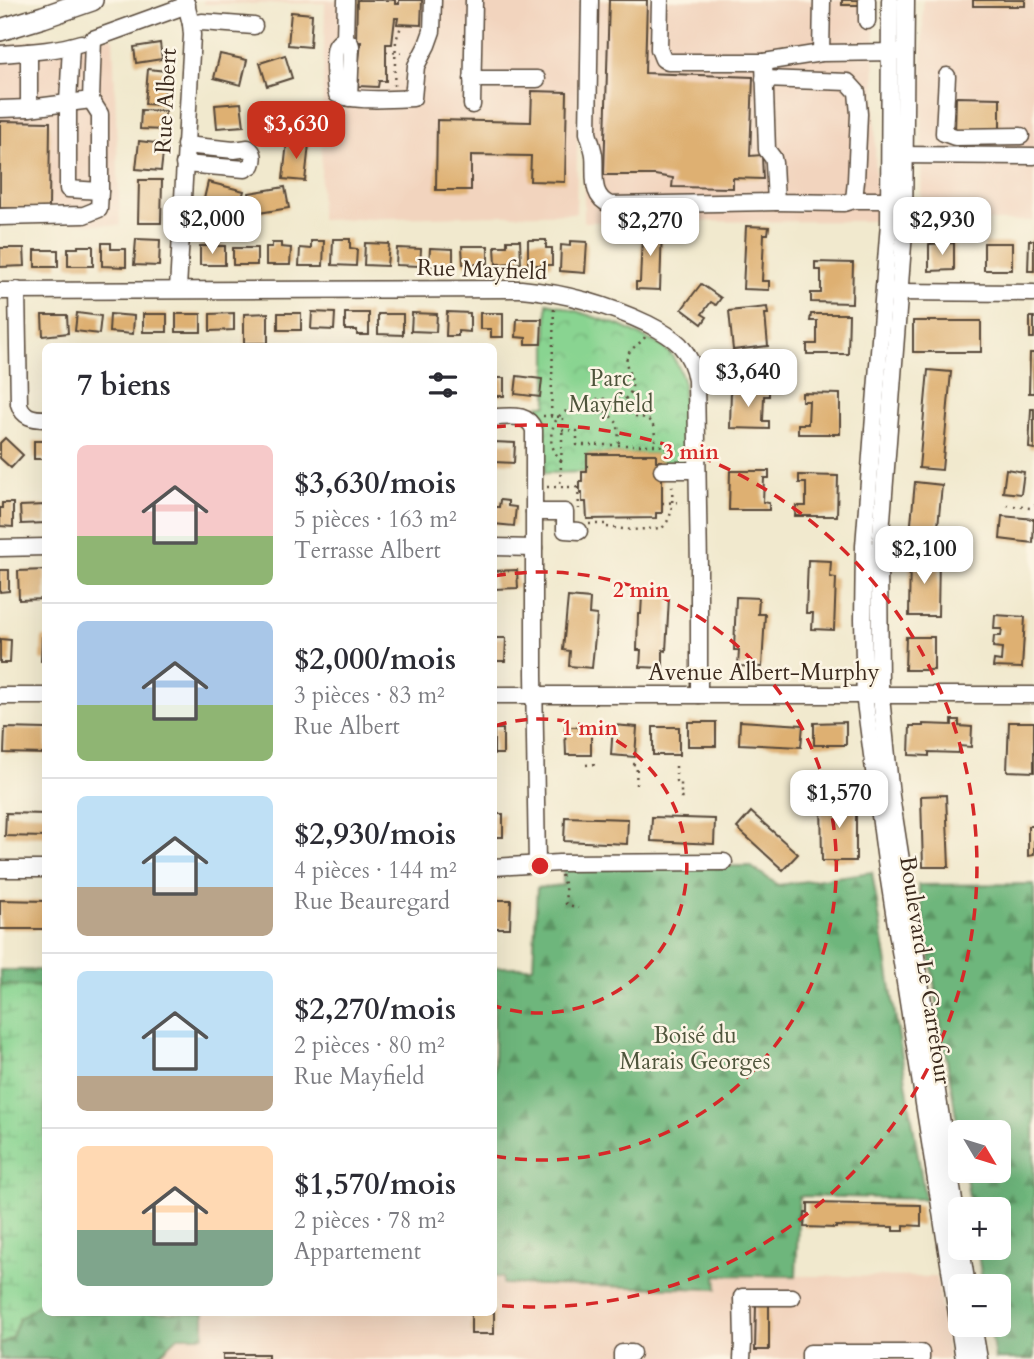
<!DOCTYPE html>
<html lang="fr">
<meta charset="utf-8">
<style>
:root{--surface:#fff;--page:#f7f7f7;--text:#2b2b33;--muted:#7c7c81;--line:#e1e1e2;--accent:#c8321e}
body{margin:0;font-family:Cardo,serif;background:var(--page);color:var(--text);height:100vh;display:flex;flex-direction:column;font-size:26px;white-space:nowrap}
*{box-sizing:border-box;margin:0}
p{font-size:23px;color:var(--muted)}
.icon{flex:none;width:38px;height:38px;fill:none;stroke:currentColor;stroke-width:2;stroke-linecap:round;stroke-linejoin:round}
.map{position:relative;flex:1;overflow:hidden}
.panel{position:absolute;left:42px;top:343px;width:455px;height:973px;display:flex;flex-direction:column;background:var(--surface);border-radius:10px;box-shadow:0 7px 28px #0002}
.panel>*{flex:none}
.needle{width:46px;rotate:128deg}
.tools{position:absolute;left:948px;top:1120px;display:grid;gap:14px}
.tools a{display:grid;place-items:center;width:63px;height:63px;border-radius:10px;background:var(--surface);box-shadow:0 7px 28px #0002;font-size:35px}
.price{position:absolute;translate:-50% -60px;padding:0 16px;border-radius:14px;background:#fff;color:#222;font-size:23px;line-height:46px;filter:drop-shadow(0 2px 4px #0008)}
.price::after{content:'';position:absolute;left:50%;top:42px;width:21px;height:16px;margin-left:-10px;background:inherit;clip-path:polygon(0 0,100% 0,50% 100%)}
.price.current{background:var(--accent);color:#fff}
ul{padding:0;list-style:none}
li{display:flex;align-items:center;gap:21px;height:175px;padding:0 35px}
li+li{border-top:2px solid var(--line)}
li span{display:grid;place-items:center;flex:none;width:196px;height:140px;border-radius:10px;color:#555}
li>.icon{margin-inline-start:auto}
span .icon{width:84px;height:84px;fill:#fffc;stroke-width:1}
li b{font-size:30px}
h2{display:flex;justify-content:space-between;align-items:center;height:84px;padding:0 35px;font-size:30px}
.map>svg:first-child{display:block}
.built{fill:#f2d4be}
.forest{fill:url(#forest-firs);stroke:#54704c;stroke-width:2}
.wetland{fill:url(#wetland-marsh);stroke:#627f58;stroke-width:2}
.park{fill:url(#park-crowns);stroke:#627f58;stroke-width:2}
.building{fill:#deb072}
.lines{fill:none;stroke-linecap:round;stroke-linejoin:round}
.minor-casing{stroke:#564738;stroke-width:19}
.major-casing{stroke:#564738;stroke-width:24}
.path{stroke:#564738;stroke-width:2.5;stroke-dasharray:2 5;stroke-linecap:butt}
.minor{stroke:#fff;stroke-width:16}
.major{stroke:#fff;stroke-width:21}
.ring{fill:none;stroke:#d62828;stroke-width:3.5;stroke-dasharray:12 9}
.labels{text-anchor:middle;stroke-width:5;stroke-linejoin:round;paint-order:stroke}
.street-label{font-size:23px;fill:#3b2a1e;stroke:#fcf5e5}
.park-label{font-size:23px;fill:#4e543b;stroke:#fcf5e5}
.centre{fill:#d62828;stroke:#fcf5e5;stroke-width:3.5}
.ring-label{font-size:21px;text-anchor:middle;font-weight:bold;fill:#d62828;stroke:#fcf5e5;stroke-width:5;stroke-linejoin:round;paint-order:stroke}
</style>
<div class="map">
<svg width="1034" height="1359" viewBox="0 0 1034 1359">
<defs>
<pattern id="forest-firs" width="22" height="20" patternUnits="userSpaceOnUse" patternTransform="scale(1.75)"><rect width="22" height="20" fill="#6eb67b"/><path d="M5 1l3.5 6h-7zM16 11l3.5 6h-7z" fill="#5c9464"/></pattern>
<pattern id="wetland-marsh" width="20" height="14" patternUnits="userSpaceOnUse" patternTransform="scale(1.75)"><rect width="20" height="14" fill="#89d491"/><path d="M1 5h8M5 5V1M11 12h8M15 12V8" fill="none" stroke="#77b67d"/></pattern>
<pattern id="park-crowns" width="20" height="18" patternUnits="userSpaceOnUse" patternTransform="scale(1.75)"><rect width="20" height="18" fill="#89d491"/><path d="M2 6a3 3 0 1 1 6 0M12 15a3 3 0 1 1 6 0" fill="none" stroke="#77b67d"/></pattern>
</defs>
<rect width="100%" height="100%" fill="#fcf5e5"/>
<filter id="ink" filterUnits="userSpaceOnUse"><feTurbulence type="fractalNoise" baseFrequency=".0143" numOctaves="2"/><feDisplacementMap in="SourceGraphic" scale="14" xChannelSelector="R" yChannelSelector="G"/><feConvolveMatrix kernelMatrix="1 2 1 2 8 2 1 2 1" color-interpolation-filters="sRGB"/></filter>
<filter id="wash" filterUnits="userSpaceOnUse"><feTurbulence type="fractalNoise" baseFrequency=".00686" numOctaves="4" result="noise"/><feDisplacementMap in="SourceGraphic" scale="28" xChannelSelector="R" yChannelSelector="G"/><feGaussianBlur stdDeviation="1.57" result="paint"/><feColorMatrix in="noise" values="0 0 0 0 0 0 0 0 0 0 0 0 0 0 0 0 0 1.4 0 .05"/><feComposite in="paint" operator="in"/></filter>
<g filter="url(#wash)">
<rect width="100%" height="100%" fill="#f1e9ce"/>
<g class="built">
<path d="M203 0H580L576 213 320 220 325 3 204 4Z"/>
<path d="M586 0H874L876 221 584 222Z"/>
<path d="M923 0H1034V221H921Z"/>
<path d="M113 37 120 226 0 216V46L40 39Z"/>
<path d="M715 1275 937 1277 949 1359H155L179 1336H204V1313L494 1312V1277H503V1283L717 1289Z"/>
</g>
<g class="forest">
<path d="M750 866 778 885 872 872 925 1199 799 1196 796 1276 716 1275 717 1289 503 1284V1277H494V967H533L537 888 563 885V868Z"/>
<path d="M1034 884V1359H995L990 1325H999V1286H983L977 1248H999V1209H971L965 1171H999V1132H961V1146L918 885Z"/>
<path d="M0 970H45V987L0 985Z"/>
<path d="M45 1300 46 1312 204 1313V1336H179L155 1359H0V1345L12 1337 19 1319Z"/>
</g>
<path class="wetland" d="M0 985 46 987 45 1016 42 1026 46 1037 45 1300 19 1319 12 1337 0 1345Z"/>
<path class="park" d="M547 303 561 306 621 326 660 345 671 354 678 366 683 380 685 466H662V461H656L655 454H587V472L545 473 544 416 539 408V405H547Z"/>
<g id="blocks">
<g class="building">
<path d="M357 0H395V4H399V0H422L421 25 397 24 398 18H395L392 44H386V81H379L378 87 358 86 359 80H357L361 42H356Z"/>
<path d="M609 0H647L645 73 753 77 750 156 762 155 763 179 733 178V188L672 187 673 178 655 175H604Z"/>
<rect x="842" y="0" width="21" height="5"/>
<rect x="973" y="0" width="52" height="6"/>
<path d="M291 12 312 14 310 47 288 45Z"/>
<path d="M160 43 162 59 136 63 134 47Z"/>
<path d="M220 54 247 60 241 85 214 78Z"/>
<path d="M285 55 292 78 267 86 260 63Z"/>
<path d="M148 69 166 71 164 105 145 104Z"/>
<path d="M532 91 567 92 565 182 530 181 531 156 471 155V190H436L437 120 531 122Z"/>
<path d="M956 97 1000 98V133H955Z"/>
<path d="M241 103 244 126 217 128 215 105Z"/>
<path d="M262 103 296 116 288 136 254 123Z"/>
<path d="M141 110 165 111V130L140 129Z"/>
<path d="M0 121 50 122 49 209 0 208Z"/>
<path d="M139 141 164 144 161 171 136 169Z"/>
<path d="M287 142 309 144 305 181 283 179Z"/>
<path d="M139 180H162L161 223H138Z"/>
<path d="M208 182 244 191 238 212 203 203Z"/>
<path d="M285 187 289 208 253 214 249 193Z"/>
<path d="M746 226 769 227 768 234H764L762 281H769V290L743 289Z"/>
<path d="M636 227 662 228 660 290 636 289V282H640L642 236 635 235Z"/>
<path d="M136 239 160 240 159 266 134 265Z"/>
<path d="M333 239H350V248L357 249 356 266 332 265Z"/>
<path d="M507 240H520L521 263 496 264 495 246H507Z"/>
<path d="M528 240H546V248H552V265H528Z"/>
<path d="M1029 240H1034V271H1028Z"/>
<path d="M311 241H324L323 266H299L300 248 311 249Z"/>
<path d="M570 241 587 242 585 273 560 271 561 245 570 246Z"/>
<path d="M102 243H111V249H126V267L102 266Z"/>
<path d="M272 243H281V247L291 248 290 265H266V247H272Z"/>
<path d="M365 243 389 244 387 266 364 265Z"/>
<path d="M954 243V270L929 271V244Z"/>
<rect x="984" y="243" width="28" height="27"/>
<path d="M78 246H93V266H68V248H78Z"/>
<rect x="200" y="246" width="25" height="19"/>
<path d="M462 246H488V264H463Z"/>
<path d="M0 248H24L25 266 0 267Z"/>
<rect x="233" y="248" width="24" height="17"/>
<path d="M397 248 421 249 420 266 396 265Z"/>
<path d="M430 248 453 249V266L429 265Z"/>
<rect x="35" y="250" width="23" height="17"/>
<path d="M815 262 853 263 852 303 811 302V293H821V270H815Z"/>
<path d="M701 284 721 298 716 305 711 302 702 314 707 317 702 324 682 309Z"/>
<path d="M767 307 768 314H765L768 346 733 350 729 311Z"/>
<path d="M312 312 335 313 334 330 311 329Z"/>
<path d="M447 312 470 313V332L458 331V336H446Z"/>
<path d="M77 313 101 316 99 334 75 331Z"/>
<path d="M234 313V330L210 331V314Z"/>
<path d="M268 313V343H244V314Z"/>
<rect x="278" y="313" width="23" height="17"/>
<path d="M345 313H369V335H357V330H345Z"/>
<path d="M412 313 437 314 436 332 411 331Z"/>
<path d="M480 313H503V337H491V329H480Z"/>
<path d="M110 314 134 316 133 334 109 332Z"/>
<rect x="143" y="314" width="24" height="18"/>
<rect x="176" y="314" width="25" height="18"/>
<path d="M378 314H403V335L378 334Z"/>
<path d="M811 314H849L848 354H807V344H817V321H810Z"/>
<path d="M42 315H67L68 333 43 336Z"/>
<rect x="1030" y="317" width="4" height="21"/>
<path d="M517 319H542L541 344H526V338L516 337Z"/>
<rect x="913" y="321" width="68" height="31"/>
<path d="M1030 353H1034V393H1029Z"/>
<path d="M928 370 951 372 942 470 919 468Z"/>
<path d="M517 376 542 379 540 397 515 394Z"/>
<rect x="494" y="378" width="10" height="18"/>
<path d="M731 389 769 390V396H764L763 421H769V429L730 428Z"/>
<path d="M802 393 840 394V434H798V424H808L809 401H802Z"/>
<path d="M1031 409H1034V449L1029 448Z"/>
<path d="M5 438 23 455 11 468 0 458V443Z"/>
<rect x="34" y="441" width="12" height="18"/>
<path d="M494 442 515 443 514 463 494 462Z"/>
<path d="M587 454H656V461H662V513H656V518L587 519 586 502H582V492H580V481H582V472H587Z"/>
<path d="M1006 469 1024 472 1021 494 1003 492Z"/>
<path d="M730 471H769V478H764L763 502 769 503V510H729Z"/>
<path d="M799 475 838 476 837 516H795L796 506H806V483H799Z"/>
<path d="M915 482 942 485 936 547 909 544Z"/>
<path d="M500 500 508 501V506L516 507 514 526 494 524V507H499Z"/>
<path d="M2 503H13V527L0 526V508H2Z"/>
<path d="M45 505 46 523 21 524 20 506Z"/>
<path d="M1002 516 1034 519 1033 543 1000 539Z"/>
<path d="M910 555 939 556 938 616H909Z"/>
<path d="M808 560 831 561 830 577 836 578 834 630 812 629 813 613H806Z"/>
<path d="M0 570H9V591L0 592Z"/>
<path d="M45 570V599L19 600 18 571Z"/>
<path d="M517 570 518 588 494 589V571Z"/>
<path d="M642 596 669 598 666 651 663 650V668L640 667 641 650H637L638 614H641Z"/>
<path d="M568 597 590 599 589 614 597 615 592 668 569 666 570 651 563 650Z"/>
<path d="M736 597 759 598 758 614H765L762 667 738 666 739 650H734Z"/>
<path d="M995 615 1025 617 1022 668 993 667 994 660 1001 661 1002 648 993 647 994 636H1001L1002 629H994Z"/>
<path d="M42 637H46V661H41Z"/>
<path d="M906 637H934V670H905Z"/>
<path d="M494 638H506L505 661H494Z"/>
<path d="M0 639 11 640 10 663H0Z"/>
<path d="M952 720H959V726L972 727 971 747 959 746V753L929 752V756L909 755 910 726H923V724L952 725Z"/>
<path d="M740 721 803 725 801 747 739 744Z"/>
<rect x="688" y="722" width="28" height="24"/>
<path d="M846 722V745H814V723Z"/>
<path d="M1009 722H1034V772L1007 771Z"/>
<path d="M613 725 637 727 635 757 611 755Z"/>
<path d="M565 727H591V755H566Z"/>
<rect x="653" y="727" width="26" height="28"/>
<path d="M5 728 46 729V754L4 753Z"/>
<rect x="494" y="729" width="9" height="25"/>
<path d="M946 795 949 867H923L921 796Z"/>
<path d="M821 799H856V861H822Z"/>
<path d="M751 812 798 854 783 870 737 828Z"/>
<path d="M6 813 46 814V837L5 836Z"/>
<rect x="494" y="814" width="9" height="23"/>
<path d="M565 817 628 819 627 844 564 841Z"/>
<path d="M652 817 715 819 714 844 651 841Z"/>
<path d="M1028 826H1034V855L1028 856Z"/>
<path d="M0 900 46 901V929H0Z"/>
<path d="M494 900H511L510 928H494Z"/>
<path d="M808 1203 921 1205V1226L904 1225V1231H893V1227L836 1226V1228L804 1227 805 1213H808Z"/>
<path d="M756 1304H769V1350H755Z"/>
<rect x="471" y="1312" width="23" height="22"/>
<rect x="223" y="1354" width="45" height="5"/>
</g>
</g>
</g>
<g filter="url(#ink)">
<use href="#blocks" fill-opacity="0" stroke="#564738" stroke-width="2"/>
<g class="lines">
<defs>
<g id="minor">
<path d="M346 0 345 39 350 43 351 46 349 98"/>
<path d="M590 0 588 133C590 140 593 148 594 155 596 173 589 197 611 205L776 202"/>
<path d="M660 0 659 49 663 59 668 62H764L821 53 900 52"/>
<path d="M890 0 889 223 864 546 863 619 865 702 886 861 964 1359"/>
<path d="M906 0 904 232 879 559 880 687 891 796 961 1246"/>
<path d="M867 21V0"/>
<path d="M191 24 202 22 254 26"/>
<path d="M345 39C341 41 338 42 336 47 333 54 334 87 337 94 353 102 394 99 413 98L416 66 427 45 432 31 433 0"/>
<path d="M71 46 68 103V189L100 191V114L91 100"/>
<path d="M29 52V108"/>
<path d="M821 53 822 0"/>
<path d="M0 54C27 52 55 51 81 43"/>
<path d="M764 62 767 150 773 158 774 163 776 202 844 203 854 200H899"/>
<path d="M947 76 944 133 955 137 1021 136"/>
<path d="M472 79H537"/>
<path d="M764 79 848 82 857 92 859 114 856 181 854 200"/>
<path d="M472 105 474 0"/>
<path d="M0 109 29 108 91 100 93 39 187 5"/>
<path d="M896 155 1034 156"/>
<path d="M184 164 245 169 252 165C255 158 254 152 248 148L234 150 185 145"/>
<path d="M0 217 84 215 99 209 100 191"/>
<path d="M178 289 192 35 191 24 185 0"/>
<path d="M17 290 19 404C23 417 32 419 46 419"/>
<path d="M0 291 521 289C565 293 608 305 648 324 660 330 671 336 680 345 689 355 694 367 696 380L699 569V695"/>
<path d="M891 292 1034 293"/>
<path d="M494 417C509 417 528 412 534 430V674L537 865"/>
<path d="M662 470H697"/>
<path d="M534 512H565V530L579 531"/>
<path d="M494 547 534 548"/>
<path d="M0 548 46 547"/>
<path d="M494 695H1034"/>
<path d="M0 696H46"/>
<path d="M494 867 559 863 724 862"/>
<path d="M0 869H46"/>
<path d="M961 1248 967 1286"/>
<path d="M973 1325 979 1359"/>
<path d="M622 1359V1353H632"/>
<path d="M742 1359 743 1343 742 1297H792"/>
<path d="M810 1359V1353H921V1359"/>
</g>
<path id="major" d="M0 30 43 17 92 0"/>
</defs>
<use href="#minor" class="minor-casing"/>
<use href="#major" class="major-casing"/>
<g class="path">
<path d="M386 52 407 53"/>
<path d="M394 86 396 40 402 24"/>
<circle cx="601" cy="405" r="7"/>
<path d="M601 406 618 424 619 445"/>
<path d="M543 416 563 417 560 487"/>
<path d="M551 416 554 307"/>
<path d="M635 416C655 418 655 428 655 445"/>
<path d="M562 430 577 431V445H659L666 448 671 456"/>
<path d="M561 461C554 452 549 443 552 431 561 391 606 419 626 398 641 383 623 371 627 357 630 347 640 345 645 337"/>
<path d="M547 487H579"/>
<path d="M578 487 579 509"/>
<path d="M662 503 683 502"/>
<path d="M1007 505 1030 508 1034 505"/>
<path d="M589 524H607V527L631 530 662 528C675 516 672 498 672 482"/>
<path d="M633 764 640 765"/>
<path d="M586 765 597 764"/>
<path d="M676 766V781L681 783V798H686"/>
<path d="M636 785 637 765"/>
<path d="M561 875 565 886 566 904 578 908"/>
</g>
<use href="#minor" class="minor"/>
<use href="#major" class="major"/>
</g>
</g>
<g class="ring">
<path d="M495 726A147 147 0 1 1 495 1006"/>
<path d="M494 576A294 294 0 1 1 494 1156"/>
<path d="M494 427A441 441 0 1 1 494 1305"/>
</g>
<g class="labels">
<g class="street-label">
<text transform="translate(165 101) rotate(-87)" y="8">Rue Albert</text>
<text transform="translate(482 269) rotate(2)" y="8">Rue Mayfield</text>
<text x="764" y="680">Avenue Albert-Murphy</text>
<text transform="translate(926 970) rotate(81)" y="8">Boulevard Le Carrefour</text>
</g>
<g class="park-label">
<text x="611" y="386">Parc<tspan x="611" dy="26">Mayfield</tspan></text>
<text x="695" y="1043">Boisé du<tspan x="695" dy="26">Marais Georges</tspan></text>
</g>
</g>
<circle cx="540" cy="866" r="10" class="centre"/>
<g class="ring-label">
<text x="691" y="459">3 min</text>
<text x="641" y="597">2 min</text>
<text x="590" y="735">1 min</text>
</g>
</svg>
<div class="tools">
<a><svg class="needle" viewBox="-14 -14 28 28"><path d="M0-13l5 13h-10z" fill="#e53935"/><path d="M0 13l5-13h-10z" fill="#7c7c81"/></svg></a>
<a>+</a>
<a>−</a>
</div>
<b class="price current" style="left:296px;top:161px">$3,630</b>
<b class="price" style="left:212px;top:256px">$2,000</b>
<b class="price" style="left:942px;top:257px">$2,930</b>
<b class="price" style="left:650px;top:258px">$2,270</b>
<b class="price" style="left:748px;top:409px">$3,640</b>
<b class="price" style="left:924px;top:586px">$2,100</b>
<b class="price" style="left:839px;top:830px">$1,570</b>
<section class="panel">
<h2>7 biens<svg class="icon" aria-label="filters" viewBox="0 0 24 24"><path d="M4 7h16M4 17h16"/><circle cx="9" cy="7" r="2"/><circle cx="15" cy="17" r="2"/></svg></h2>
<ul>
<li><span style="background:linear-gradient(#f6c9c9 65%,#8fb573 0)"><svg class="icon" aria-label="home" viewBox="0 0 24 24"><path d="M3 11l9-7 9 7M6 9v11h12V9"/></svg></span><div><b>$3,630/mois</b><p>5 pièces · 163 m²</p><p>Terrasse Albert</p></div></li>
<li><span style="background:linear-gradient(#a9c7e8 60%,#8fb573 0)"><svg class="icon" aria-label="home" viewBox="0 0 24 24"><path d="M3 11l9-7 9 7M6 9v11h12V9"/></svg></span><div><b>$2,000/mois</b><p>3 pièces · 83 m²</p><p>Rue Albert</p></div></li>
<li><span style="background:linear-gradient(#bfe0f5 65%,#b9a48a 0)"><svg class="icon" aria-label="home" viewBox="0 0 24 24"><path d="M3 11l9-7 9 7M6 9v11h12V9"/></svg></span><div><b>$2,930/mois</b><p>4 pièces · 144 m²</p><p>Rue Beauregard</p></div></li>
<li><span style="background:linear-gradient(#bfe0f5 75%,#b9a48a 0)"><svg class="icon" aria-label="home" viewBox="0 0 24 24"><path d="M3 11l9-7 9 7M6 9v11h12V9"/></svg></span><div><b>$2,270/mois</b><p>2 pièces · 80 m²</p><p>Rue Mayfield</p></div></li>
<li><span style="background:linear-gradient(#ffd9b3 60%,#7fa58c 0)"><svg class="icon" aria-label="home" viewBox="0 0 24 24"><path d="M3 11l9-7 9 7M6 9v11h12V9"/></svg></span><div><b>$1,570/mois</b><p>2 pièces · 78 m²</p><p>Appartement</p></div></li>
</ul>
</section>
</div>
